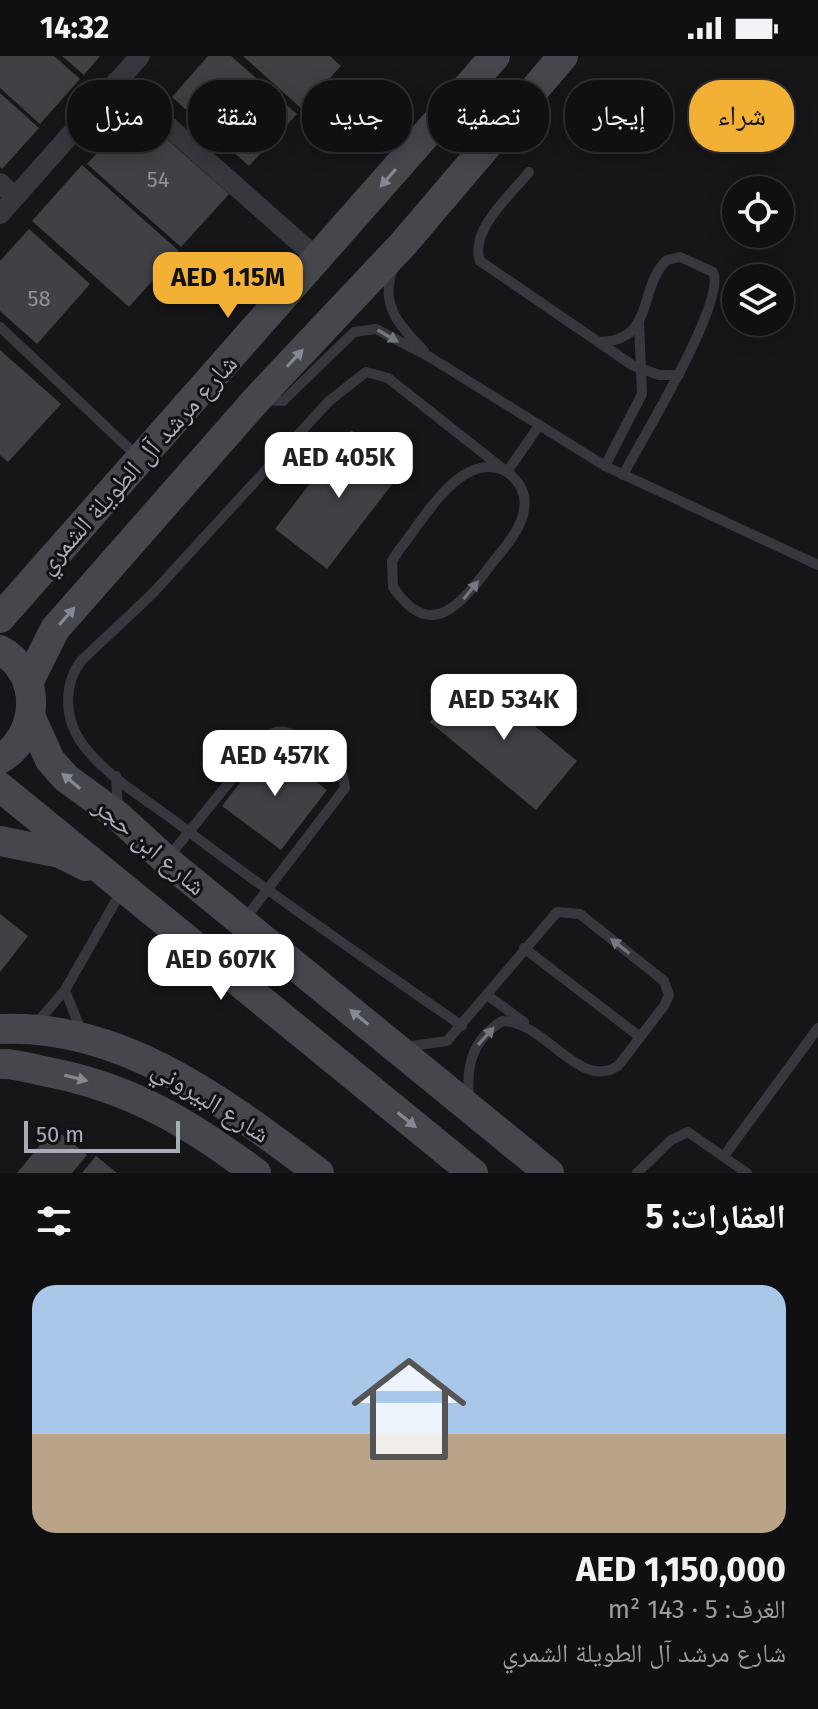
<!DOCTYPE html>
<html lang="ar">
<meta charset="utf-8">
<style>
:root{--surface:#101012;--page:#19191b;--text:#f1f3f6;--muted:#9c9d9f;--line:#303032;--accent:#f2b134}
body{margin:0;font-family:"Fira Sans","Noto Naskh Arabic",sans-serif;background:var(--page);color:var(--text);direction:rtl;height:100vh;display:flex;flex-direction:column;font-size:30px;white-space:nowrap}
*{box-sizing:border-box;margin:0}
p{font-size:26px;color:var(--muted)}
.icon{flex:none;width:44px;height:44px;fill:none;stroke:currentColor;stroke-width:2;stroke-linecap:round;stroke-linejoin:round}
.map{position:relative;height:1117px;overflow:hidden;direction:ltr}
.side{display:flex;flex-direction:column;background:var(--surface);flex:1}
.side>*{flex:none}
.top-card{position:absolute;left:24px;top:24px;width:770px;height:72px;direction:rtl;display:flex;gap:16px}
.tools{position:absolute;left:722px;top:120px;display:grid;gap:16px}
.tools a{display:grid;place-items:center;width:72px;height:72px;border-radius:50%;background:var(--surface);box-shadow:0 4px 20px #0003,0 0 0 2px var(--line);font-size:40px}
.scale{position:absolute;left:24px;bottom:20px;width:156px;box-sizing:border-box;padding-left:8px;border:4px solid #a8adb8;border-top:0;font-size:22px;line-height:28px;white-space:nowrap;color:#a8adb8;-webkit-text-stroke:6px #111113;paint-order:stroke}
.price{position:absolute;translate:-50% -68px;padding:0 18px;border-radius:16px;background:#fff;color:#222;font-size:26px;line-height:52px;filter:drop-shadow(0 2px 4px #0008)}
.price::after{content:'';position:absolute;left:50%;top:48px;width:24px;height:18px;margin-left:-12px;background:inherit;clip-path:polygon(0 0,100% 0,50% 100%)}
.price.on{background:var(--accent);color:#111}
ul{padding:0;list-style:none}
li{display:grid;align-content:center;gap:16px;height:424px;padding:0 32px}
li span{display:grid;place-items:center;height:248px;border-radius:24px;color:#555}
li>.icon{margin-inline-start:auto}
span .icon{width:144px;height:144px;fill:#fffc;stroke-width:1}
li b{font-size:34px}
h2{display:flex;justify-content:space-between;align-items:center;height:96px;padding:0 32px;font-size:34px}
.chip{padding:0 28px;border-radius:32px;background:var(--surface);box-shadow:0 4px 20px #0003,0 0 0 2px var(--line);font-size:28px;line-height:72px}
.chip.on{background:var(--accent);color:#111}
.status{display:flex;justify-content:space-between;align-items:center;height:56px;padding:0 40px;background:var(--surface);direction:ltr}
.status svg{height:22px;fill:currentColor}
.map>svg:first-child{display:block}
.building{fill:#404145}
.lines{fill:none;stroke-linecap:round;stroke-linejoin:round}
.lane{stroke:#37383d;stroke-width:10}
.street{stroke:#37383d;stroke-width:20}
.secondary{stroke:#45474d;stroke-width:30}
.oneway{fill:#858993}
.oneway2{fill:#757881}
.labels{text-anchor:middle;stroke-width:6;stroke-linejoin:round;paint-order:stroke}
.number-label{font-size:22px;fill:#8e929b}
.street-label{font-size:26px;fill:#a8adb8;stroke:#111113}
</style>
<div class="status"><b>14:32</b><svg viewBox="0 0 49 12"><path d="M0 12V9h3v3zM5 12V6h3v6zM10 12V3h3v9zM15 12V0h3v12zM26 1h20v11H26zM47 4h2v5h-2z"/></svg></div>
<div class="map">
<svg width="818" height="1117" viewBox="0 0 818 1117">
<rect width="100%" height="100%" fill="#161618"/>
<g class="building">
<path d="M0 0H54L80 23 40 68 0 32Z"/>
<path d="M62 0H100L84 19Z"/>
<path d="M208 0H231L297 58 249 110 172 41Z"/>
<path d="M243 0H330L341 10 302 53Z"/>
<path d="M0 37 39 72 2 113 0 111Z"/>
<path d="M135 55 229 138 181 191 87 108Z"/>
<path d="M82 109 179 195 129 251 32 165Z"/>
<path d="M29 173 90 228 37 288 0 255V205Z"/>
<path d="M0 294 61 348 8 406 0 399Z"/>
<path d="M351 374 403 414 327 513 275 473Z"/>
<path d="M471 617 577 705 536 754 430 666Z"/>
<path d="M269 689 327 734 281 794 222 750Z"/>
<path d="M0 858 28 880 0 916Z"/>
<path d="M54 1072 87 1099 72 1117H17Z"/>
<path d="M96 1100 117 1117H82Z"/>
</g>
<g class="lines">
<g class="lane">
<path d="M529 116C511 139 469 174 480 205L632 309 659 319H679"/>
<path d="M393 213C379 249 400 270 424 295"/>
<path d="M0 271 139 402"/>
<path d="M598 286C656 286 637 232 667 204L680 201 713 216C727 246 641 384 623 419"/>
<path d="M263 344 283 345 354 276 376 273 428 300 605 410 818 509"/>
<path d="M605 410 642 338 639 265"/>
<path d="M507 416 538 371"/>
<path d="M116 720 118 754"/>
<path d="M167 803 266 681C288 662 321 697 341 711L345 732 245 863"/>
<path d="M524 892 640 981"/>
<path d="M65 934 82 977"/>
<path d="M487 939 524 966"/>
<path d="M36 968 65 934 122 834"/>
<path d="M462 970C366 903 269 837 176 766 144 742 101 717 79 683 64 659 64 626 82 604L152 538 329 345 366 316 388 322 507 416C519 425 527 437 524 453 522 474 502 494 490 510 461 548 431 587 393 531L392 505 399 494C423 465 462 391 507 416"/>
<path d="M405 991 447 985 557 856 580 858 664 925 669 939 664 950 618 1010C578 1035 547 966 502 965 472 984 466 1010 469 1043"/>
<path d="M724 1100 818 972"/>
<path d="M637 1117 671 1084 688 1076 747 1117"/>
</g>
<g class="street">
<path d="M117 25 318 203"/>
<path d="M0 127 15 141"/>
<path d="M0 158 140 0"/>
</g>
<g class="secondary">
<path d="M0 562 495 0"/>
<path d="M0 594C43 616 40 680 0 703"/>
<path d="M28 627 55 573 258 342 404 187 563 0"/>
<path d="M31 662 50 704 66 722 118 760 166 804 549 1117"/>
<path d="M0 731 473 1117"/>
<path d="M0 785 60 797 86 810"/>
<path d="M0 973C123 967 226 1048 319 1117"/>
<path d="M0 1008C16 1007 33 1013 48 1016 131 1032 189 1067 256 1117"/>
</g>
</g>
<defs><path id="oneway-solid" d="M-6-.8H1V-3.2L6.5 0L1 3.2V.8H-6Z" transform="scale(2)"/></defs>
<g class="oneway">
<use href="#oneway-solid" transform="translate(388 122) rotate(131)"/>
<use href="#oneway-solid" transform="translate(295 302) rotate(-47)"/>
<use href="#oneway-solid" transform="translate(67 560) rotate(-49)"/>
<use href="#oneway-solid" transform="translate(71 725) rotate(-140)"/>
<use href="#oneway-solid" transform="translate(359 961) rotate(-141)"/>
<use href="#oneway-solid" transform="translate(76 1022) rotate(14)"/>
<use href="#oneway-solid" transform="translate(407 1064) rotate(39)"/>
</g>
<g class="oneway2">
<use href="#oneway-solid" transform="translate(388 280) rotate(30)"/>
<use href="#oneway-solid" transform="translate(471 534) rotate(-51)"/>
<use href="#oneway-solid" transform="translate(620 890) rotate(-142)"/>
<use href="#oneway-solid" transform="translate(486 980) rotate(-48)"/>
</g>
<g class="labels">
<g class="number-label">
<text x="158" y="131">54</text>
<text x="39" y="250">58</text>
</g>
<g class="street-label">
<text transform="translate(137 408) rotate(-48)" y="9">شارع مرشد آل الطويلة الشمري</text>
<text transform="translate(150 790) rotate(40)" y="9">شارع ابن حجر</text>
<text transform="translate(211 1045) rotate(32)" y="9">شارع البيروني</text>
</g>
</g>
</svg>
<div class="tools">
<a><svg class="icon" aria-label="locate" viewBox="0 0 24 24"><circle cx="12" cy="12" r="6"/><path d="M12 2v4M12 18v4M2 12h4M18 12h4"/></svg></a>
<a><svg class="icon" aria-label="layers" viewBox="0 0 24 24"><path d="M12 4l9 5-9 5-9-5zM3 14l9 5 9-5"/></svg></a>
</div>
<div class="scale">50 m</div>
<b class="price on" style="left:228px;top:264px">AED 1.15M</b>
<b class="price" style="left:339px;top:444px">AED 405K</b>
<b class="price" style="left:504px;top:686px">AED 534K</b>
<b class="price" style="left:275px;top:742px">AED 457K</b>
<b class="price" style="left:221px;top:946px">AED 607K</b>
<div class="top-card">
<a class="chip on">شراء</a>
<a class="chip">إيجار</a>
<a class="chip">تصفية</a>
<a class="chip">جديد</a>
<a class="chip">شقة</a>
<a class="chip">منزل</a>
</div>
</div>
<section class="side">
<h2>العقارات: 5<svg class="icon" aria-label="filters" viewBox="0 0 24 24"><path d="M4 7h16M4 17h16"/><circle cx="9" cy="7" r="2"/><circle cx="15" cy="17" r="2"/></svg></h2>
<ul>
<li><span style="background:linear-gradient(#a9c7e8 60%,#b9a48a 0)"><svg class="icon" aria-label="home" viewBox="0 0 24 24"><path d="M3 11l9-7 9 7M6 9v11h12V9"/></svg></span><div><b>AED 1,150,000</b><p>الغرف: 5 · 143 m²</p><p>شارع مرشد آل الطويلة الشمري</p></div></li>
</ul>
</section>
